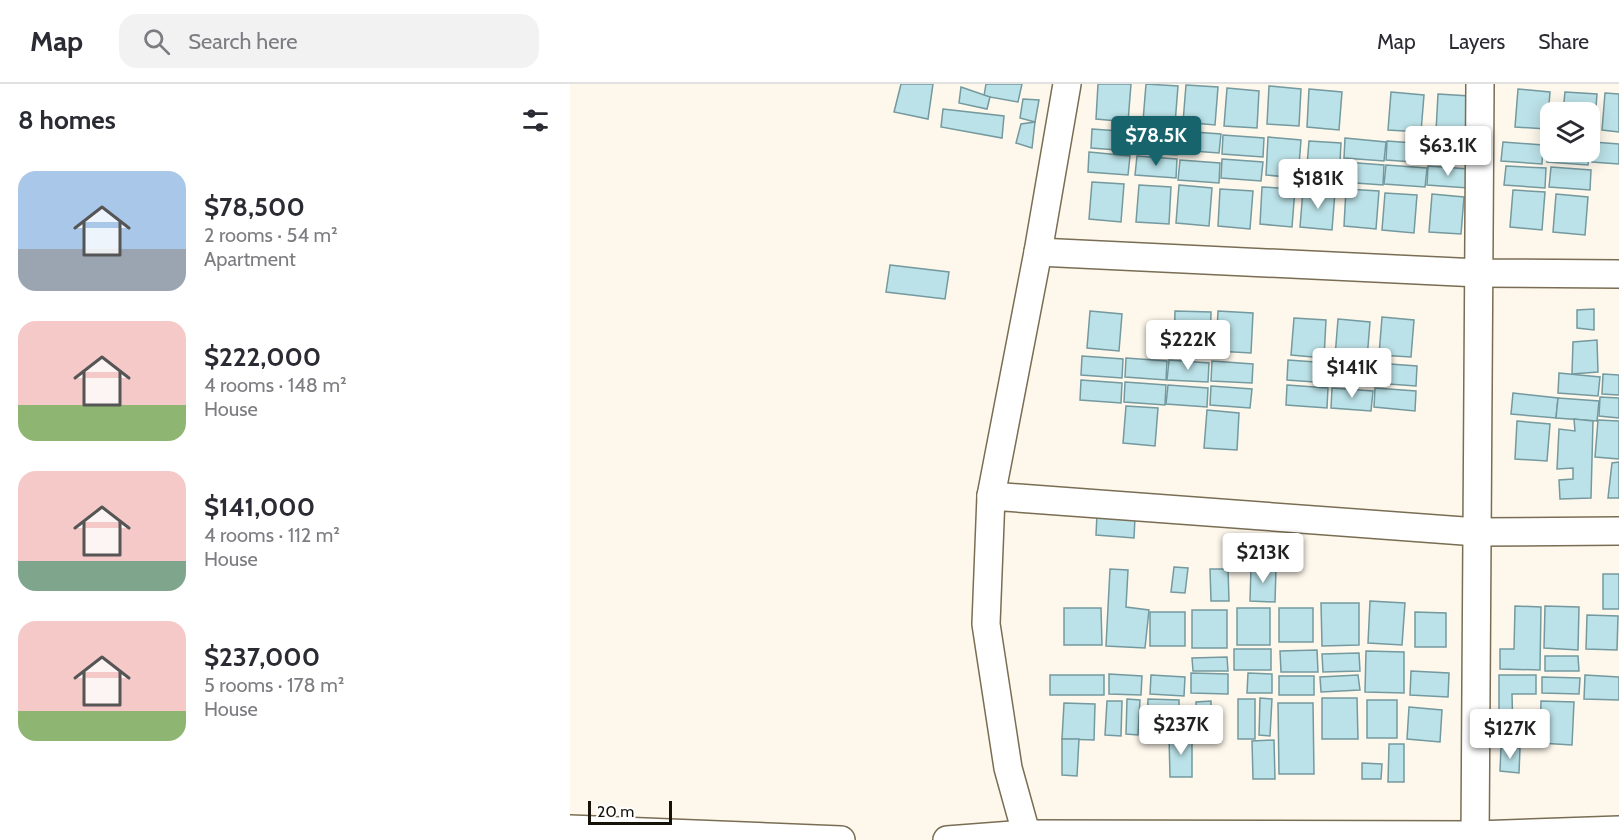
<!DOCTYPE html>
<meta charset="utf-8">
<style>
:root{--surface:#fff;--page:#f2f2f3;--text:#2b2b33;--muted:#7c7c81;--line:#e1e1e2;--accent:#17646d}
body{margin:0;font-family:Cabin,sans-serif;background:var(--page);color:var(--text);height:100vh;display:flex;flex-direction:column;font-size:22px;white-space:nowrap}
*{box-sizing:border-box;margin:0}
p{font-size:20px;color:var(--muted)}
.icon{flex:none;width:33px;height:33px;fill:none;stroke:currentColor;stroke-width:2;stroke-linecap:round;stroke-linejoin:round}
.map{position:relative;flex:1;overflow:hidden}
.details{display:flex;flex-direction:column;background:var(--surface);width:570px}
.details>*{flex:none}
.fabs{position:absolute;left:970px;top:18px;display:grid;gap:12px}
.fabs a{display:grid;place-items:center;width:60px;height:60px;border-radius:12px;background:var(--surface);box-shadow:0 3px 15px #0003;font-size:30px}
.scale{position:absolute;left:18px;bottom:15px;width:84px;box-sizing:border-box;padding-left:6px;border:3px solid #171208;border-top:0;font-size:16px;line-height:21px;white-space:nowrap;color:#171208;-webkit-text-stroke:4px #fff;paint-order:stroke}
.price{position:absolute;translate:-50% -51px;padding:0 14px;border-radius:6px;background:#fff;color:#222;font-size:20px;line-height:39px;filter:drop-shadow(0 2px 3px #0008)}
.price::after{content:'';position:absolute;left:50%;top:36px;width:18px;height:14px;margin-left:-9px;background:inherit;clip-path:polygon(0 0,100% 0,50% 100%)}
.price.current{background:var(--accent);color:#fff}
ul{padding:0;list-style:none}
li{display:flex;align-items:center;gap:18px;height:150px;padding:0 18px}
li span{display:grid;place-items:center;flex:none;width:168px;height:120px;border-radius:18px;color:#555}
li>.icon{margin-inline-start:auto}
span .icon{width:72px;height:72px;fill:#fffc;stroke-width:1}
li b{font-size:26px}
h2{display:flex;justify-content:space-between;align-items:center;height:72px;padding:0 18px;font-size:26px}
header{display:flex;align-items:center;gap:36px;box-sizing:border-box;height:84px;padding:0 30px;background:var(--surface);border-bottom:2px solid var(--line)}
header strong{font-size:28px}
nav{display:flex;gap:33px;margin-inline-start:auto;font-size:21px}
.search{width:420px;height:54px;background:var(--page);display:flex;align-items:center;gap:15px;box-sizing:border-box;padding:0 21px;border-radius:18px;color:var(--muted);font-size:22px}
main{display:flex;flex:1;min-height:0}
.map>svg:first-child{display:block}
.building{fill:#bbe2e8;stroke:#74999e;stroke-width:1.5}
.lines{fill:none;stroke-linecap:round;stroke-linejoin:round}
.minor-casing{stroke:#796d53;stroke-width:30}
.minor{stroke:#fff;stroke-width:27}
</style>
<header>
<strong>Map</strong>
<div class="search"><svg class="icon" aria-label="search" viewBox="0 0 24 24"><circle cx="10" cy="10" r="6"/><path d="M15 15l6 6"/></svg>Search here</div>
<nav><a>Map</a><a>Layers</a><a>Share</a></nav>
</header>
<main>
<section class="details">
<h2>8 homes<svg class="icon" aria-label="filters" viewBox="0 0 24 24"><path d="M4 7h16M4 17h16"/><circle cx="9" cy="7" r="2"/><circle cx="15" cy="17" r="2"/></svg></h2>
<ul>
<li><span style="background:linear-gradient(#a9c7e8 65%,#9aa5b1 0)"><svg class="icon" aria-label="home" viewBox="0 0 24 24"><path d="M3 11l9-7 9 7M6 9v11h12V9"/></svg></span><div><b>$78,500</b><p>2 rooms · 54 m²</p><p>Apartment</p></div></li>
<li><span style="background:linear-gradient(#f6c9c9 70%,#8fb573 0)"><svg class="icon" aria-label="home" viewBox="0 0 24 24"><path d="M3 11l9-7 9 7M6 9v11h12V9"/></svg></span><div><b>$222,000</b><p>4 rooms · 148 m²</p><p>House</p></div></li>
<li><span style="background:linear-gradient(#f6c9c9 75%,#7fa58c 0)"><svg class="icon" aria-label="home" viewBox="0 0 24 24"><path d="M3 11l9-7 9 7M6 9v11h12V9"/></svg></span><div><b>$141,000</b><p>4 rooms · 112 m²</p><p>House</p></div></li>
<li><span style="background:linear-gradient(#f6c9c9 75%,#8fb573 0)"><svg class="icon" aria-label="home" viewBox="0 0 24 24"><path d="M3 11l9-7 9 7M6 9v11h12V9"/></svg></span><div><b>$237,000</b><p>5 rooms · 178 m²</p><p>House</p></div></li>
</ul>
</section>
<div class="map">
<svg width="1049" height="756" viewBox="0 0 1049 756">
<rect width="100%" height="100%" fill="#fef8ec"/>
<g class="building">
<path d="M331 0H363L358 35 324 28Z"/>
<path d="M416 0H452L448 18 414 12Z"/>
<path d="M528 0H561L558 38 526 35Z"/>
<path d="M576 0 608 2 605 40 573 37Z"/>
<path d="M616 1 648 3 645 41 613 38Z"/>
<path d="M699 2 731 5 729 42 697 40Z"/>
<path d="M391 3 420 13 417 25 389 19Z"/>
<path d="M657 4 689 7 687 44 654 42Z"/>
<path d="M739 5 772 8 769 46 737 43Z"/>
<path d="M948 5 980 8 977 45 945 43Z"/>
<path d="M821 8 854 11 851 48 818 46Z"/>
<path d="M995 8 1027 10 1024 48 1020 47V28H993Z"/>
<path d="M1035 9 1049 10V48L1032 46Z"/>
<path d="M868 10 900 12 898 50 866 47Z"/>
<path d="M453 15 469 16 465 38 450 34Z"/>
<path d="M373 25 434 32 432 54 371 43Z"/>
<path d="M465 38 462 64 446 59 451 40Z"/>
<path d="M522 45 563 48 561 67 521 64Z"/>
<path d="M610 47 651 50 649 69 609 66Z"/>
<path d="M568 49 609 52 607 71 566 68Z"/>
<path d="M653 51 694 54 693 73 652 70Z"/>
<path d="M698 53 731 56 728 94 696 91Z"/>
<path d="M775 54 816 58 814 77 774 74Z"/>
<path d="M739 57 771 59 769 97 736 94Z"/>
<path d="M817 57 858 60 857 79 816 76Z"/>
<path d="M860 58 900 60 899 80 859 77Z"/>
<path d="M933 58 973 61 972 80 931 77Z"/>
<path d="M1023 58 1049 60V80L1022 78Z"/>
<path d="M978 59H981V68H1019L1018 81 977 78Z"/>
<path d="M519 68 560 72 558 91 518 88Z"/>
<path d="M567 72 607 75 606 94 565 91Z"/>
<path d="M652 75 693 78 691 97 651 94Z"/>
<path d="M610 76 650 79 649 99 608 96Z"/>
<path d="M774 78 814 81 813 101 772 98Z"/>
<path d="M816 81 857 84 855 103 814 100Z"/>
<path d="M858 82 899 85 898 104 857 101Z"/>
<path d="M936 82 976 84 975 104 934 101Z"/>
<path d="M981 83 1021 86 1020 106 979 103Z"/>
<path d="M522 98 554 100 551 138 519 135Z"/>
<path d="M569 101 601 103 599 140 566 138Z"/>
<path d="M609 101 642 104 639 142 606 139Z"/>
<path d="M692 103 725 105 722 143 690 140Z"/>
<path d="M650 105 683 107 680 145 648 142Z"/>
<path d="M776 105 809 107 806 145 774 142Z"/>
<path d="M733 106 765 108 762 146 730 143Z"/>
<path d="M943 106 975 108 972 146 940 143Z"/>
<path d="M815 109 847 111 844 149 812 146Z"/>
<path d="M862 110 894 113 891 150 859 148Z"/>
<path d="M986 110 1018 113 1015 151 983 148Z"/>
<path d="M320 181 379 188 375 215 316 208Z"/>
<path d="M1024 225V246L1007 244V226Z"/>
<path d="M520 227 552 230 549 267 517 264Z"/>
<path d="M605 227 641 228 640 267 604 266Z"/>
<path d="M648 227 683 229 681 269 646 267Z"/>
<path d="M812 233 844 236 841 273 809 271Z"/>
<path d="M724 234 756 236 754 274 721 271Z"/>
<path d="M768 235 800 238 797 275 765 273Z"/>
<path d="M1027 256 1028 288 1002 290 1003 258Z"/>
<path d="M512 272 553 275 552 294 511 291Z"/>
<path d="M556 274 597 277 596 296 555 293Z"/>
<path d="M599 276 639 279 638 298 597 296Z"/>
<path d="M718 276 759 279 758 299 717 296Z"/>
<path d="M642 277 683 280 682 299 641 297Z"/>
<path d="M806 279 847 282 846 302 805 299Z"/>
<path d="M763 280 804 283 803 302 762 299Z"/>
<path d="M989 289 1030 293 1028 312 988 309Z"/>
<path d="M1033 290 1049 291V311L1032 310Z"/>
<path d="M511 296 552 299 551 319 510 316Z"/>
<path d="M555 298 596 301 595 321 554 318Z"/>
<path d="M598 301 638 304 637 323 596 320Z"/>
<path d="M717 301 758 304 757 324 716 321Z"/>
<path d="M641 302 682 305 680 324 640 321Z"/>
<path d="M762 304 803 307 801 327 761 324Z"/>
<path d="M805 304 846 307 845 327 804 323Z"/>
<path d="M943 309 988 314 986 334 941 330Z"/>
<path d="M1030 313 1049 314V334L1029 332Z"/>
<path d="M988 314 1029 317 1027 337 986 334Z"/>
<path d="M556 322 588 324 585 362 553 359Z"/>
<path d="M637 326 669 329 667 366 634 364Z"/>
<path d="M1004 335 1023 337 1021 414 990 415 989 396 1003 395V384L987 385 989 345 1005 347Z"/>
<path d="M1028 336 1049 337V375L1025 373Z"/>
<path d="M947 337 980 340 977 377 945 375Z"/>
<path d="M1049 378V414H1038L1042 379Z"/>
<path d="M527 430 565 433 564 454 526 451Z"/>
<path d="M604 483 618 484 615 509 601 508Z"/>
<path d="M681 483 706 484 705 518 680 517Z"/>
<path d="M540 485 558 486 556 523 579 526 575 564 536 562Z"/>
<path d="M640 485H658L659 517H641Z"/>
<rect x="1033" y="490" width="16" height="35"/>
<path d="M800 517 835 519 832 561 798 559Z"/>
<path d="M751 519H789V561L752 562Z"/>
<path d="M945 522 971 523 970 586 930 585V565H944Z"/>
<path d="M975 522 1009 523 1008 566 974 564Z"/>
<path d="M494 524H531L532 561H494Z"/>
<rect x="667" y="524" width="33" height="37"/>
<rect x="709" y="524" width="34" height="34"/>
<rect x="622" y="526" width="35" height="38"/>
<rect x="580" y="528" width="35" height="34"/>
<path d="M845 528 876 529V563H845Z"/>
<path d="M1017 531 1048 532 1047 566 1016 565Z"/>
<rect x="664" y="565" width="37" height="21"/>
<path d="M747 566 748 588H711L710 567Z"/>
<path d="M796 567 834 568V609L795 608Z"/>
<path d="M789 569 790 587 753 588 752 570Z"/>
<path d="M975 572H1008L1009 587H975Z"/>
<path d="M657 573 658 587H623L622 574Z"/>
<path d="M841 587 879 589 878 613 840 611Z"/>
<path d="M621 589 658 590V610L621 609Z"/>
<path d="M678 589 702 590V609H677Z"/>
<path d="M539 590 572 592 571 611 539 610Z"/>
<rect x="480" y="591" width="54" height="20"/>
<path d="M581 591 615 593 614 612 580 610Z"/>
<path d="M788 591 790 606 751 608 750 593Z"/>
<path d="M929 591H966V610H942L943 648H929Z"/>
<path d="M1015 591 1049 593V616L1014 615Z"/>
<rect x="709" y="592" width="35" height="19"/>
<path d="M972 593 1010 594 1009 610 972 609Z"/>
<path d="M690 614 702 615 700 652 689 651Z"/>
<path d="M752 614H787L788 655H752Z"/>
<path d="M557 615 570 616 568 651 556 650Z"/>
<path d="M578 615 609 616V648L577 647Z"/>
<rect x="668" y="615" width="17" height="40"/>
<rect x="797" y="616" width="30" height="38"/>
<path d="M537 617H552L551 652 535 651Z"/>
<path d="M641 617V647H627L626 618Z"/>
<path d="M971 617 1004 618 1002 661 970 659Z"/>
<path d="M494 619 525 620 524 656 492 655Z"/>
<path d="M708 619H743L744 690H709Z"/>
<path d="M839 623 872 626 870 658 837 655Z"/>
<path d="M599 652H622V693H600Z"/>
<path d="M492 655H509L507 692 492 691Z"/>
<path d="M704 656 705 695H683L682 657Z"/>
<path d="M819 660H834V698H818Z"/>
<path d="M931 663 950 664 949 689 930 687Z"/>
<path d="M792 679 812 680 811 695H792Z"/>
</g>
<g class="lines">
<defs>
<g id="minor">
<path d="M468 168 909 189 1049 190"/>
<path d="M421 412 468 168 497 0"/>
<path d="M0 745 271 756"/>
<path d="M377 756 455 750 906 751 1049 746"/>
<path d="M458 756 438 684 416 540 421 412 907 448 1049 447"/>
<path d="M905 756 910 0"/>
</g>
</defs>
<use href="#minor" class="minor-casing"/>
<use href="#minor" class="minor"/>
</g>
</svg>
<div class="fabs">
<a><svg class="icon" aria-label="layers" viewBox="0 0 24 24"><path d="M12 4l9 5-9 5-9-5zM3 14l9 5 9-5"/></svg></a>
</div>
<div class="scale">20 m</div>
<b class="price current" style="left:586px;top:83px">$78.5K</b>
<b class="price" style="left:878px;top:93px">$63.1K</b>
<b class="price" style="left:748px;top:126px">$181K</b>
<b class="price" style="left:618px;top:287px">$222K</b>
<b class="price" style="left:782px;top:315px">$141K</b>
<b class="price" style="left:693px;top:500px">$213K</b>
<b class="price" style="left:611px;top:672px">$237K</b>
<b class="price" style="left:940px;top:676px">$127K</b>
</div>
</main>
